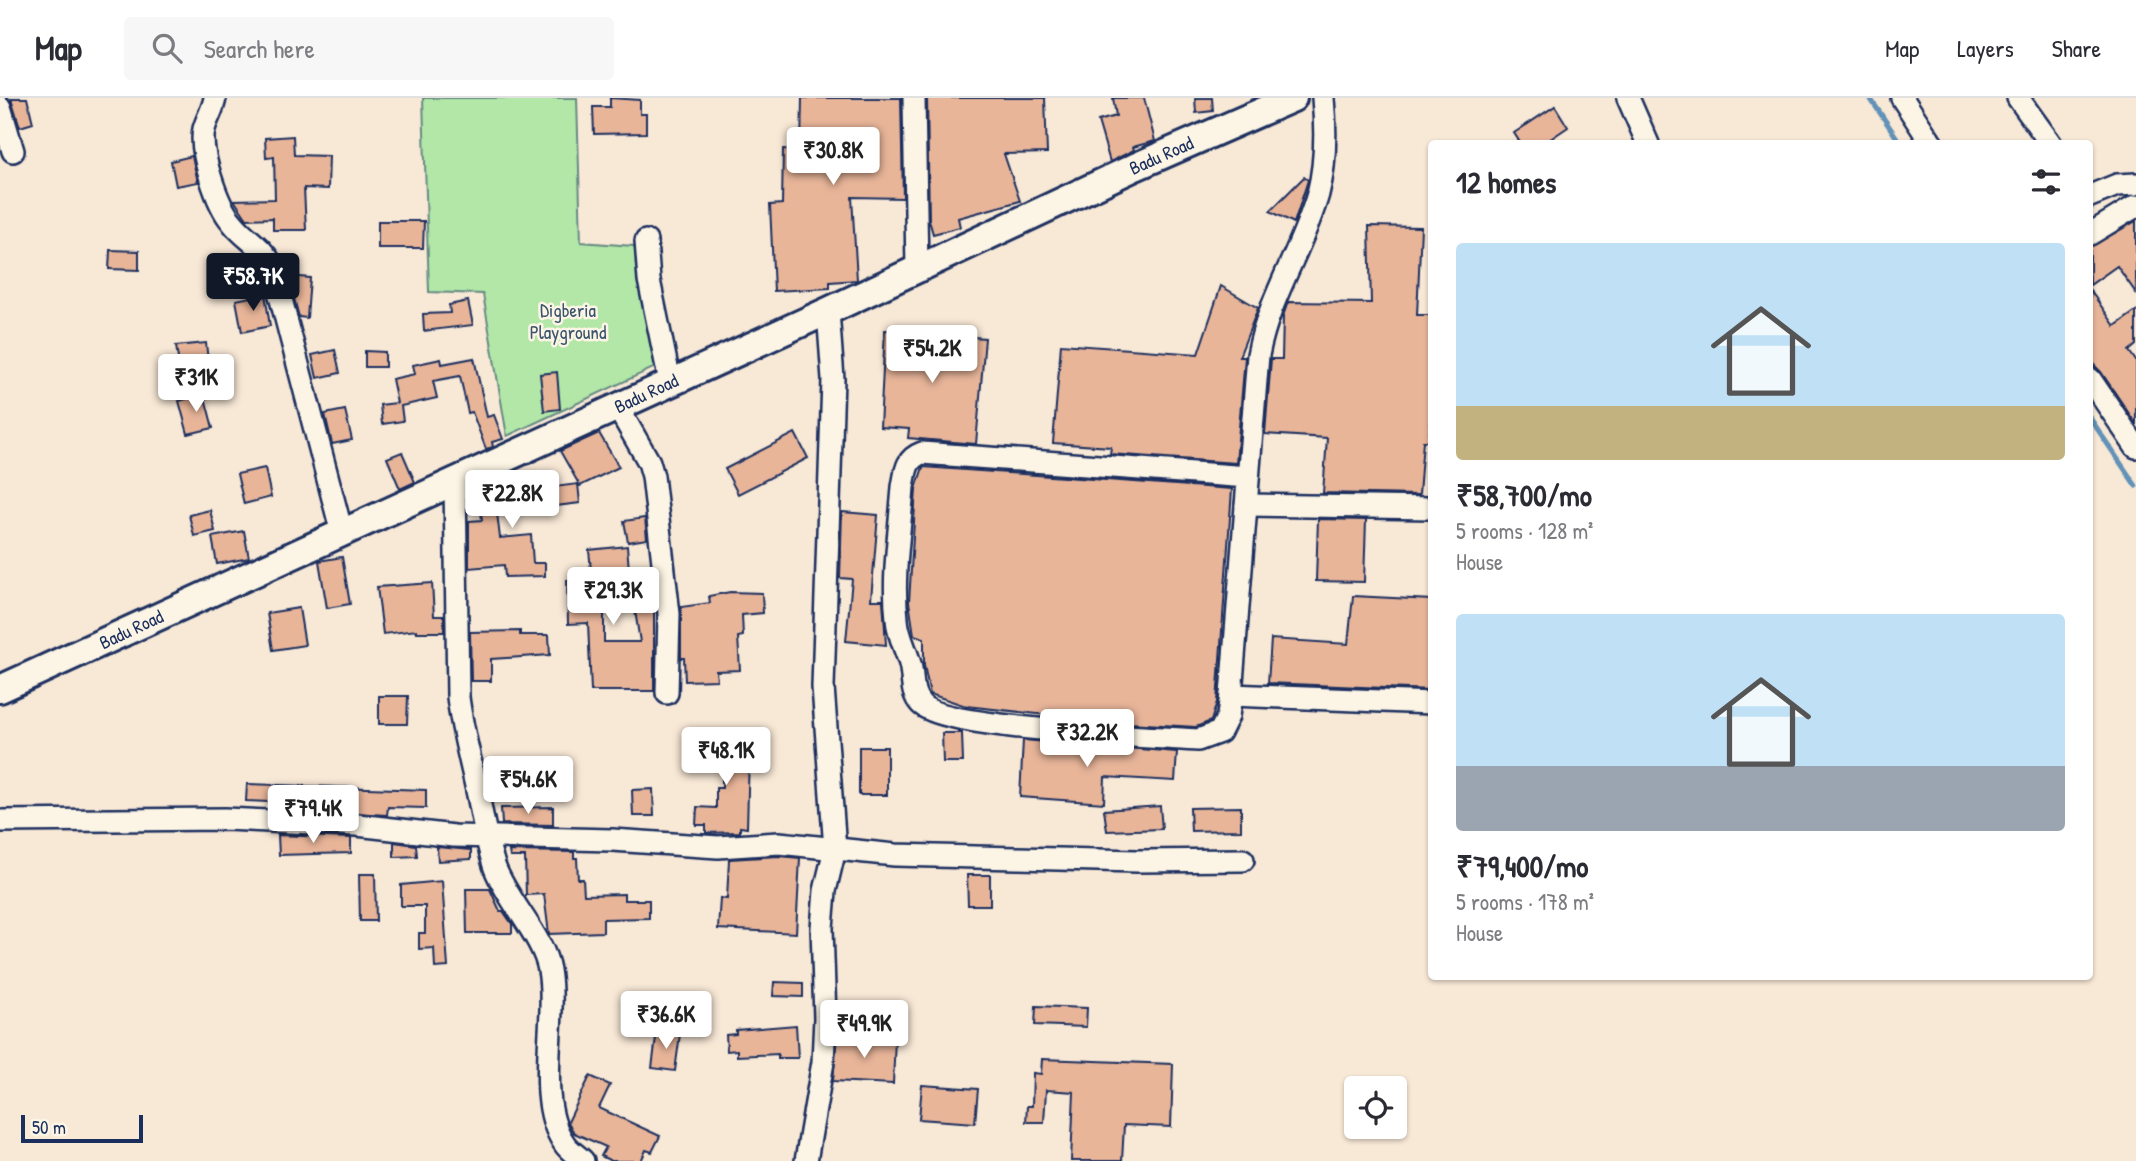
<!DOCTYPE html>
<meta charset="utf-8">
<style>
:root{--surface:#fff;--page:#f7f7f7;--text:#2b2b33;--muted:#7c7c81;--line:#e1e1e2;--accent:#111827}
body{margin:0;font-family:"Patrick Hand",sans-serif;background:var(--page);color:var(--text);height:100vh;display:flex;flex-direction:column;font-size:26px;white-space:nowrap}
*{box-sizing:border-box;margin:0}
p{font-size:23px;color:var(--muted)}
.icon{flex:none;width:38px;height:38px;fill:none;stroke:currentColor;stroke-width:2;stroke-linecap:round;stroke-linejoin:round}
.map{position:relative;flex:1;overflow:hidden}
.side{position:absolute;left:1428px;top:42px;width:665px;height:840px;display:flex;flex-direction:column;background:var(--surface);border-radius:7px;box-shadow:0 2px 5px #0004}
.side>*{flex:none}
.controls{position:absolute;left:1344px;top:978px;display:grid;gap:14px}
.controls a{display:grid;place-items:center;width:63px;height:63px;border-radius:7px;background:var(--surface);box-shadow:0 2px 5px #0004;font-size:35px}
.scale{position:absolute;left:21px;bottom:18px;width:122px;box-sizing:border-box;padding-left:7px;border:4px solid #1b2f5e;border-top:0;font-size:19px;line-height:24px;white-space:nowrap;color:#1b2f5e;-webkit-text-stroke:5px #fcf5e5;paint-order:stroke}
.price{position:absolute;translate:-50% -60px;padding:0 16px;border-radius:7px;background:#fff;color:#222;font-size:23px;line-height:46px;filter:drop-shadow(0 2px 4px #0008)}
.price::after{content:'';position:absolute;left:50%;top:42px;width:21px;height:16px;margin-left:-10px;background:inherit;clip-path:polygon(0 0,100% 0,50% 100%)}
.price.on{background:var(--accent);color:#fff}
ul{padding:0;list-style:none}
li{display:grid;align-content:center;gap:14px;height:371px;padding:0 28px}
li span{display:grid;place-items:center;height:217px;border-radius:7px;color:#555}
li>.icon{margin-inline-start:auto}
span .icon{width:126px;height:126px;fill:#fffc;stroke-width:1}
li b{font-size:30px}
h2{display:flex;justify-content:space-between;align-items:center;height:84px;padding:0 28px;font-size:30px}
header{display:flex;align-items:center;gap:42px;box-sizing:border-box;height:98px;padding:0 35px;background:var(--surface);border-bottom:2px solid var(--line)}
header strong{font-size:33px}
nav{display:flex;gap:38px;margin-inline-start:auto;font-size:24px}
.search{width:490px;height:63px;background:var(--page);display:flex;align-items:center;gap:18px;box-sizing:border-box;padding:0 24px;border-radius:7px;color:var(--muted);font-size:26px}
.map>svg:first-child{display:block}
.green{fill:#b2e7a8;stroke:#668b83;stroke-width:2}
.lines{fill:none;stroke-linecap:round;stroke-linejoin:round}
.stream{stroke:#6292b7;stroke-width:5}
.building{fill:#e8b599;stroke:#1b2f5e;stroke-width:2}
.minor-casing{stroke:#1b2f5e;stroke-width:26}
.major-casing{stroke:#1b2f5e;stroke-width:32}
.minor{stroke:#fcf5e5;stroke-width:21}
.major{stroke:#fcf5e5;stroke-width:26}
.labels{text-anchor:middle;stroke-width:5;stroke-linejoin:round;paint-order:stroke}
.street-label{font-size:19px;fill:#1b2f5e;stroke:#fcf5e5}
.park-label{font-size:19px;fill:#39546d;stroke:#fcf5e5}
</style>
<header>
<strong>Map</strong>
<div class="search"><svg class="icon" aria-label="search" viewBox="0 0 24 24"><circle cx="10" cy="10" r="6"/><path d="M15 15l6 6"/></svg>Search here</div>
<nav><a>Map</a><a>Layers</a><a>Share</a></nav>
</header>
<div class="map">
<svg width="2136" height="1063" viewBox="0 0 2136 1063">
<rect width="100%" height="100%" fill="#f8e8d6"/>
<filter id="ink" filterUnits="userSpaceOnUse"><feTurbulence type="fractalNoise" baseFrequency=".0143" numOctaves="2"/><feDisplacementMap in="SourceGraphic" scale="14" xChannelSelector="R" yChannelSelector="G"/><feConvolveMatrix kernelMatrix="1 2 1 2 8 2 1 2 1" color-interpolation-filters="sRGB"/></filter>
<g filter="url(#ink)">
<path class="green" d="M423 0H577L581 144 647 149 662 266 507 338 483 196 429 194Z"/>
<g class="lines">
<g class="stream">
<path d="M1870 0 1901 46"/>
<path d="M2090 320 2136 388"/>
</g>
</g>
<g class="building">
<path d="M11 0H27L33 25 20 29Z"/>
<path d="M610 0 640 2V16H646V35L594 36 593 9H610Z"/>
<path d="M802 0H901L903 100 852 99 857 182 830 184V190L774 193 770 107 782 106 783 51 801 52Z"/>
<path d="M927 0H1045L1047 55 1004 56 1020 103 958 120 960 129 933 136 929 122Z"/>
<path d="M1113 0H1144L1155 43 1133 49 1134 52 1110 64 1098 23 1116 18Z"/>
<path d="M1195 0H1212L1213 13 1196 15Z"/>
<path d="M1555 8 1568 29 1543 46H1521L1514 35Z"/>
<path d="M293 38 294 57 329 58 328 91 304 90 306 132H273V120L247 121 234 102 275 101 274 59 266 60 265 40Z"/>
<path d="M192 58 198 84 176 88 171 63Z"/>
<path d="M1304 79 1308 82 1294 125 1270 113Z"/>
<path d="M378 123H424L423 150H378Z"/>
<path d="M2136 123V195L2117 168 2090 187V149Z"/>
<path d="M1369 128 1421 129 1417 217H1432V304L1429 343H1423L1419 397 1323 395 1327 340 1265 336 1271 261H1282L1283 218 1288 204 1371 205Z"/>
<path d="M110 152 139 153V172L109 171Z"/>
<path d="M288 178 310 180 307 220 299 219Z"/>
<path d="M1221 188 1258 210 1239 259H1245L1236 365 1110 356 1111 349 1053 345 1061 246 1198 256Z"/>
<path d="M2090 192 2115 228 2136 213V247L2129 253 2136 263V326L2101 274 2090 263Z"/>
<path d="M265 196 270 228 242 234 236 202Z"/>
<path d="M468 203 473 227 424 233 423 216 450 215 449 207Z"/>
<path d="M885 232 985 240 976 346 908 340 909 331 880 329Z"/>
<path d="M206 245 208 263 179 267 176 248Z"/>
<path d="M335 252 340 275 317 280 312 257Z"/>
<path d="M365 253 385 254V269H365Z"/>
<path d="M474 260 487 319 494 317 503 341 492 344 493 349 486 351 472 314 468 315 460 278 433 283 437 300 401 308 403 323 382 326 380 307 397 305 392 281 415 276 413 267 441 261 442 266Z"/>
<path d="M557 274 560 311 544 313 540 276Z"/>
<path d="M204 296 213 330 188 336 179 303Z"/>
<path d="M345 312 352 342 332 346 325 316Z"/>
<path d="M599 335 619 369 580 388 560 353Z"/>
<path d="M795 335 808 360 738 396 725 371Z"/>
<path d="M402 354 415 384 400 391 387 360Z"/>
<path d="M923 369 1232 391 1217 604 1211 623 1196 629 1111 624 966 608 930 596 924 567V540L914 537 909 504 916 391Z"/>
<path d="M265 370 271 399 244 406 237 376Z"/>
<path d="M578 386 580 405 497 415 500 440 531 437 533 465H545V478L505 479 504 467 469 470V423L482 422 479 398Z"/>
<path d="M210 412 215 433 194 438 189 417Z"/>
<path d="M842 414 878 417 871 502H883L886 547 846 543 852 481 840 480Z"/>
<path d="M645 420 647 441 628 444 624 423Z"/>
<path d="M1318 421 1366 422 1364 484 1316 483Z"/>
<path d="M244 433 249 460 217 466 212 439Z"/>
<path d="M627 448 630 483 604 485V544H640L633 500 654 496V593H591L588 525 568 526 567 482H592L589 452Z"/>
<path d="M342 459 350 506 327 510 319 463Z"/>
<path d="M432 485 434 518H444V534H417V532L383 536 377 489Z"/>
<path d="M730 494 762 495 763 515 742 517 743 538 738 539 740 572 716 573 717 582 685 583 684 560H681V509L710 505 709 498Z"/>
<path d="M1353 498 1432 502V592L1268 585 1271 541 1348 546Z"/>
<path d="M299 510 305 547 273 552 267 515Z"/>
<path d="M520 533V537H549L550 557 491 561V583H471L470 534Z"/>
<path d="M379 598H408L407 626H379Z"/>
<path d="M942 635H962L963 664H943Z"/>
<path d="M700 637 733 638V655L749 656 747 730 740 729V734L706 735V727H696L697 709 716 710V690H722V664H711V656H700Z"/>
<path d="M1023 642 1177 654 1175 683 1105 679 1104 705 1020 699Z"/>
<rect x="859" y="649" width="28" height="48"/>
<path d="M247 686 426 692V710L388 709 387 717 269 710V704L246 703Z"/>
<path d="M653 691 654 718H633L632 692Z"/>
<path d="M1160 708 1162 731 1107 733 1104 712Z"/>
<path d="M553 709V727L502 726 501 710Z"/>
<path d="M1241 709V732L1191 733 1190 710Z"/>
<path d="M278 737 351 740V755L279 757Z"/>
<path d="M394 744 416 747 417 758 394 759Z"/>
<path d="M437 749 471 752V761L438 763Z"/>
<path d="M509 753 574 754V760H577L578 781H583L584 797 624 796V802H649V820L603 821V834L549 836 544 796 526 797 525 759H510Z"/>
<path d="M779 758 800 760 796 835 718 831 720 800 727 801 729 761Z"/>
<path d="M359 776H375L376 823H360Z"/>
<path d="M967 777H990V807H968Z"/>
<path d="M442 783 448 869 435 870 434 850 419 851V835H425V808H401V787Z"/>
<path d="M466 791H490L500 813H503L512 826V835H467Z"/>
<path d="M774 884 803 885V899L773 898Z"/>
<path d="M1036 908 1087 910 1086 929 1035 927Z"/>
<path d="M796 927 798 960H778V956L737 958V952L727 953 726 937 736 936V932Z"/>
<path d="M657 932 680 936 675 973 652 970Z"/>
<path d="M837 937 895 940 893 986 833 983Z"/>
<path d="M1042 961 1173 966 1171 1029 1124 1027 1122 1063H1071L1074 994 1046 992 1044 1024H1026L1027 1008H1032L1033 975 1041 976Z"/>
<path d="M590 978 610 987 599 1010 660 1038 652 1054 646 1052 641 1063H611L601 1058 606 1049 574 1035 568 1024Z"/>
<path d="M922 987 978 991 975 1025 919 1021Z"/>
</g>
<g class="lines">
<defs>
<g id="minor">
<path d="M215 0C213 12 207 20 204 31 199 53 217 107 232 124 245 141 261 147 272 167L342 435"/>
<path d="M914 0 917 171"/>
<path d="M1628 0 1648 46"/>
<path d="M1902 0 1932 46"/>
<path d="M2018 0 2051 46"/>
<path d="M0 9 13 53"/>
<path d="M2090 98 2117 87 2136 86"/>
<path d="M2090 136 2136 108"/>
<path d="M646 143 649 182 670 284"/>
<path d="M2090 281 2136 349"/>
<path d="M617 308 649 364 653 378 669 516 667 595"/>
<path d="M1248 379 922 355C906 361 906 372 903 389 900 432 892 477 897 521 898 538 906 551 910 566 914 581 910 594 921 606 944 631 1154 639 1198 642L1220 634 1228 618 1231 597 1258 257C1269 199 1302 152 1318 96 1326 65 1326 32 1323 0"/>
<path d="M455 383 458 599C462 632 471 664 478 697 483 721 487 747 495 770 508 804 544 840 549 872 558 924 534 1001 564 1045 568 1052 577 1057 583 1063"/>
<path d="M1246 407 1432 410"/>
<path d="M1231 597 1432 605"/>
<path d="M0 723 225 721 357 727 454 738 612 742 718 749 779 745 895 757 1137 763 1243 762"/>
<path d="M806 1063 823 964 825 920 822 830 825 793 835 751 823 589 833 281 828 213"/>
</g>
<path id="major" d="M0 591 828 213 1135 69 1293 0"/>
</defs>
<use href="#minor" class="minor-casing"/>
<use href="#major" class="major-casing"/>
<use href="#minor" class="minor"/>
<use href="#major" class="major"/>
</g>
</g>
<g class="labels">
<g class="street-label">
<text transform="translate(1161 57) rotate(-24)" y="7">Badu Road</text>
<text transform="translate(646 295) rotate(-25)" y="7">Badu Road</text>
<text transform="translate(131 531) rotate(-25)" y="7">Badu Road</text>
</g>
<g class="park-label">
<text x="568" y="219">Digberia<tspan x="568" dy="22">Playground</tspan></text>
</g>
</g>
</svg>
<div class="controls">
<a><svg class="icon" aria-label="locate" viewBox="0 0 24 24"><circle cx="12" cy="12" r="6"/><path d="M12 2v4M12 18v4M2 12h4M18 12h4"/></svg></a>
</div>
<div class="scale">50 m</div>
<b class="price" style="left:833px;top:89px">₹30.8K</b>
<b class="price on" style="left:253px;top:215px">₹58.7K</b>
<b class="price" style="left:932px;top:287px">₹54.2K</b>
<b class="price" style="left:196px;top:316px">₹31K</b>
<b class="price" style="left:512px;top:432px">₹22.8K</b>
<b class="price" style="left:613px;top:529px">₹29.3K</b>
<b class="price" style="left:1087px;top:671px">₹32.2K</b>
<b class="price" style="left:726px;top:689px">₹48.1K</b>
<b class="price" style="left:528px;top:718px">₹54.6K</b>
<b class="price" style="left:313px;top:747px">₹79.4K</b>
<b class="price" style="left:666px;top:953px">₹36.6K</b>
<b class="price" style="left:864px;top:962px">₹49.9K</b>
<section class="side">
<h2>12 homes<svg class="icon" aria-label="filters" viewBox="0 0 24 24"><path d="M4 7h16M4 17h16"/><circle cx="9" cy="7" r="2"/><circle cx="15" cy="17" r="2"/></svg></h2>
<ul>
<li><span style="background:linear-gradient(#bfe0f5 75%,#c2b280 0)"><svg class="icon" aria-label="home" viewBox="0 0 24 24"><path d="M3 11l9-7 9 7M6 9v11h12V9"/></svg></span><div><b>₹58,700/mo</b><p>5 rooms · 128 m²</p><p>House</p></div></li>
<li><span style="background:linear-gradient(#bfe0f5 70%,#9aa5b1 0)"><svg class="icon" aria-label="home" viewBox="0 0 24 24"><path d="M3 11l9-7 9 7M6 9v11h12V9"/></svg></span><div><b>₹79,400/mo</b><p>5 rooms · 178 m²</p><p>House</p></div></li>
</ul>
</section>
</div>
